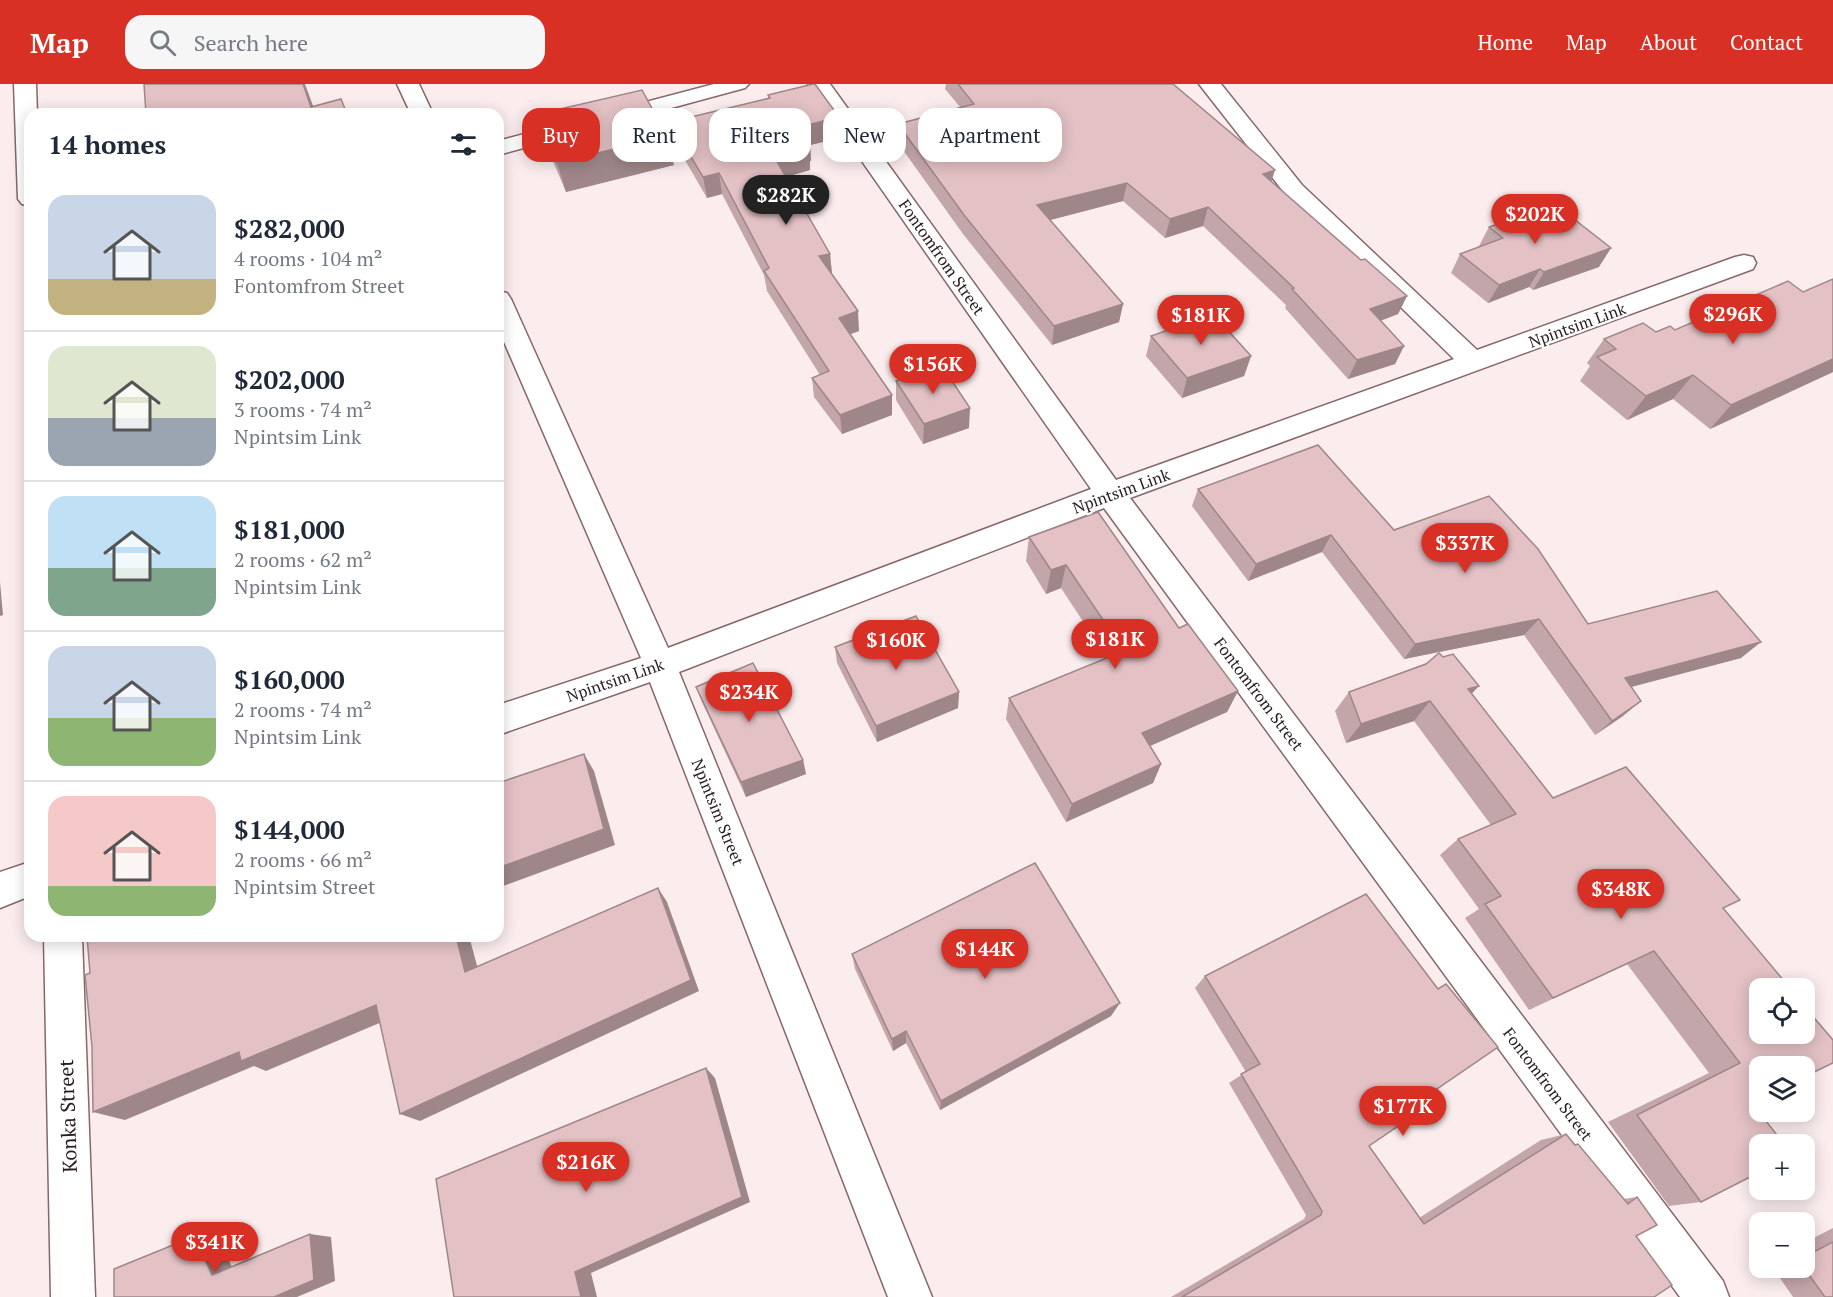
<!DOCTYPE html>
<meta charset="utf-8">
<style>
:root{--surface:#fff;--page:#f6f6f7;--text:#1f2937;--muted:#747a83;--line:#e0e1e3;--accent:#d93025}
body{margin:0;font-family:"PT Serif",serif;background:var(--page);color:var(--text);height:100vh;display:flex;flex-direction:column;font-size:22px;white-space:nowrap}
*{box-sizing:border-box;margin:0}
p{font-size:20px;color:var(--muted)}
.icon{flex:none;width:33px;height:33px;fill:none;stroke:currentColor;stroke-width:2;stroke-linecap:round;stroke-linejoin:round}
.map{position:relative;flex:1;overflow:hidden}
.sheet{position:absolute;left:24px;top:24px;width:480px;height:834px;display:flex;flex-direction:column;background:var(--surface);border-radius:18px;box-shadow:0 3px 15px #0003}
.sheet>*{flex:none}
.banner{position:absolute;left:522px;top:24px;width:570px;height:54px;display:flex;gap:12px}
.buttons{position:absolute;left:1749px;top:894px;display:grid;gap:12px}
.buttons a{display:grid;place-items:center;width:66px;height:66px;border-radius:12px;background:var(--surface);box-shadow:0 3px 15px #0003;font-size:30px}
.price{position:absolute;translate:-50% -51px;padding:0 14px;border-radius:21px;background:var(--accent);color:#fff;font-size:20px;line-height:39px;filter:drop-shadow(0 2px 3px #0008)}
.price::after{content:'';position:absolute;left:50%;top:36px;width:18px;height:14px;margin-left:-9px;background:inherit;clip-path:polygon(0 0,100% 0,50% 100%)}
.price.active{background:#222;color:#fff}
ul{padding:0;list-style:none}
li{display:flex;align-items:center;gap:18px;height:150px;padding:0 24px}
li+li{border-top:2px solid var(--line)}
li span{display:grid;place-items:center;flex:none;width:168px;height:120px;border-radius:18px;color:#555}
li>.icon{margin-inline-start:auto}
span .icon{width:72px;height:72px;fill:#fffc;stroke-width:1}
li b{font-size:26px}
h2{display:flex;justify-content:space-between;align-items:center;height:72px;padding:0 24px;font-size:26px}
.pill{padding:0 21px;border-radius:18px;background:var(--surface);box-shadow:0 3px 15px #0003;font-size:21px;line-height:54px}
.pill.active{background:var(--accent);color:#fff}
header{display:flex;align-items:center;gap:36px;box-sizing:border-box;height:84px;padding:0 30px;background:var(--accent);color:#fff}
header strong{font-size:28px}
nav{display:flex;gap:33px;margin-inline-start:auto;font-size:21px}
.search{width:420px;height:54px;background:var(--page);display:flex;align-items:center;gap:15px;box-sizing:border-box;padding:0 21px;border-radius:18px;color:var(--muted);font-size:22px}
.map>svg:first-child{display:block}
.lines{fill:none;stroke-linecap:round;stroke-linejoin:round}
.street-casing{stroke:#86676a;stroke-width:3}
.street{fill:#fff;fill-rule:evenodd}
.wall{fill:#c3a6a9}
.shaded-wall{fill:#9f8789}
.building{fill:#e3c1c4;stroke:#9f8789;stroke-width:1.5}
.labels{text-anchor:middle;stroke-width:4.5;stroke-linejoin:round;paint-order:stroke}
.street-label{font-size:16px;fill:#281c1d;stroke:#fff}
.near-street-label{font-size:20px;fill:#281c1d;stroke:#fff}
</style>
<header>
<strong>Map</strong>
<div class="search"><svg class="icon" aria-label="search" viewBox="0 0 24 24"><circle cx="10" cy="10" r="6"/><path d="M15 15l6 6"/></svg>Search here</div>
<nav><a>Home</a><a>Map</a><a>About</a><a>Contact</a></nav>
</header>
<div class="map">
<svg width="1833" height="1213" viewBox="0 0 1833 1213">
<rect width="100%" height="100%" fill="#fbedee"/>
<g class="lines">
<defs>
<g id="street">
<path d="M14 0H36L37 30H30V122L22 120 18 115Z"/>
<path d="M397 0H419L433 30H411Z"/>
<path d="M714 0H749L745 4 498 71V57Z"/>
<path d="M808 0H830L1116 396 1454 275 1286 111 1199 0H1221L1302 101 1477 266 1735 173 1744 171 1753 173 1756 179 1753 185 1130 414 1723 1197 1729 1213H1680L1104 424 679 588 932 1213H888L650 598 498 651V621L641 574 498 244V207L507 209 511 215 668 564 1091 405Z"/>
<path d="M30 778V812L0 824V788Z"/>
<path d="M44 852H82L95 1213H51Z"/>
</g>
</defs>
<use href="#street" class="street-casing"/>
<use href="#street" class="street"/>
</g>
<g class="wall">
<path d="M946 0H1173L1271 98 1361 176 1407 212 1398 230 1380 237 1404 262 1395 280 1348 295 1285 224 1286 221 1203 142 1165 154 1123 117 1050 136 1123 220 1119 238 1052 261 963 150 898 59V40L960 23 945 5Z"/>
<path d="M768 11 840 54 810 61 811 77H810V86L786 93 830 170 832 190 859 247 850 250 892 311V331L842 350 814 313 812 294 820 291 767 207 764 191 722 110 707 114 675 59 670 38 768 14Z"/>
<path d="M560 25 674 81 566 108 549 68 539 39 563 34Z"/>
<path d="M1489 143 1599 183 1533 206 1529 203 1488 219 1451 189 1460 170 1480 162H1479Z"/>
<path d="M1833 195V288L1710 345 1673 315 1627 336 1580 297 1590 282 1587 279 1604 255 1675 246 1803 208Z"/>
<path d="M1151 252 1251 272 1244 292 1182 314 1146 272Z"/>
<path d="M896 297 969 344 923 360 896 316Z"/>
<path d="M1198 405 1394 446 1588 540 1741 574 1631 603 1623 632 1595 651 1524 551 1404 575 1322 468 1248 497 1192 422Z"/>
<path d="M1029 453 1179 544 1238 607 1227 628 1150 662 1161 680 1153 699 1066 738 1006 635 1009 614 1107 574 1061 504 1046 510 1026 477Z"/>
<path d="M835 563 959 608 958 624 877 658 837 579Z"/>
<path d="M1443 573 1553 714 1723 824 1752 1019 1701 1118 1669 1122 1608 1038 1709 989 1627 880 1529 926 1465 834 1479 825 1440 771 1458 755 1491 741 1414 637 1346 659 1335 627 1349 608Z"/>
<path d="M696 603 803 676 806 690 746 713 702 618Z"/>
<path d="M852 870 1111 932 940 1026 906 959 893 967 855 885Z"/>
<path d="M1205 892 1437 905 1446 900 1424 1014 1369 1062 1419 1134 1541 1056 1566 1050 1574 1061 1578 1060 1623 1115 1637 1113 1636 1152 1654 1213H1171L1304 1135 1306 1131 1229 999 1246 988 1195 904Z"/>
<path d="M1833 1144V1213H1793L1773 1184H1804V1159Z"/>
</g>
<g class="shaded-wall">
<path d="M303 0H305L316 30 311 23Z"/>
<path d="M839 33 840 54 810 61 811 77H810V86L778 95 775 74 800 43Z"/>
<path d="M667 52 674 81 566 108 557 79Z"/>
<path d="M1275 86 1269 105 1263 90Z"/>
<path d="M719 89 722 110 707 114 703 93Z"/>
<path d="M1127 99 1123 117 1035 140 1037 121Z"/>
<path d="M1208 123 1203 142 1165 154 1170 135Z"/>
<path d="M1611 164 1599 183 1533 206 1544 188Z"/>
<path d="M830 170 832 190 819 172Z"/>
<path d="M1540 185 1529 203 1488 219 1499 201Z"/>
<path d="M1407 212 1398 230 1361 244 1370 225Z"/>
<path d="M1123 220 1119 238 1052 261 1054 242Z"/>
<path d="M858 227 859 247 840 254 839 234Z"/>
<path d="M1404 262 1395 280 1348 295 1357 276Z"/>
<path d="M1251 272 1244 292 1182 314 1187 294Z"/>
<path d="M1833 275V288L1710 345 1731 321Z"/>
<path d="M1693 291 1673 315 1627 336 1646 312Z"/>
<path d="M892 311V331L842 350 840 331Z"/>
<path d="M970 324 969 344 923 360 924 340Z"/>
<path d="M1331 451 1322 468 1248 497 1256 480Z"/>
<path d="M1066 481 1061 504 1046 510 1051 486Z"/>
<path d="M0 498 3 531 0 532Z"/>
<path d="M1539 535 1524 551 1404 575 1415 560Z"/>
<path d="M1761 558 1741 574 1608 609 1625 594Z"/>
<path d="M1479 602 1461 621 1468 605Z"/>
<path d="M1238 607 1227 628 1134 669 1142 649Z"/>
<path d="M959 608 958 624 877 658 876 642Z"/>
<path d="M1430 617 1414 637 1346 659 1361 640Z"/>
<path d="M1641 617 1623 632 1595 651 1612 637Z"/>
<path d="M584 670 594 687 615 761 498 804V784Z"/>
<path d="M803 676 806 690 746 713 741 698Z"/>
<path d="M1161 680 1153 699 1066 738 1072 720Z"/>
<path d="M658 804 667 818 699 907 420 1037 400 1030Z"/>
<path d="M456 852H469L482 900 465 888Z"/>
<path d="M1120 919 1111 932 940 1026 941 1017Z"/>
<path d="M376 921 396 932 266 987 254 982 125 1036 93 1028 239 968Z"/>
<path d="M906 947V959L893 967 892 955Z"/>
<path d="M706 984 715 994 750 1118 591 1189 597 1213H581L575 1188Z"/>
<path d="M310 1150 331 1153 335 1197 297 1213H274Z"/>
<path d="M195 1152 219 1154 236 1192 212 1191Z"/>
</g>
<g class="building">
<path d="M144 0H303L311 23 341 15 347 30H146Z"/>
<path d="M813 0H815L839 33 800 43 810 56 803 58 808 65 775 74 830 170 819 172 858 227 839 234 892 311 840 331 812 294 829 287 764 187 769 184 719 89 703 93 670 38 770 14 768 11Z"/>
<path d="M958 0H1173L1275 86 1263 90 1361 176 1365 175 1407 212 1370 225 1404 262 1357 276 1292 205 1294 204 1208 123 1170 135 1127 99 1037 121 1123 220 1054 242 964 131 898 40 974 20Z"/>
<path d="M642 6 667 52 557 79 539 39 564 33 560 25Z"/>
<path d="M1556 121 1611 164 1544 188 1540 185 1499 201 1460 170 1503 154 1489 143Z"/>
<path d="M1833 195V275L1731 321 1693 291 1646 312 1597 273 1616 265 1604 255 1643 239 1656 248 1670 242 1675 246 1788 197 1803 208Z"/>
<path d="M1213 230 1251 272 1187 294 1151 252Z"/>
<path d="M942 282 970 324 924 340 896 297Z"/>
<path d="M1318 361 1394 446 1489 412 1538 465 1588 540 1717 507 1761 558 1625 594 1641 617 1612 637 1539 535 1415 560 1331 451 1256 480 1198 405Z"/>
<path d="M1098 428 1179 544 1188 540 1238 607 1142 649 1161 680 1072 720 1009 614 1124 567 1066 481 1051 486 1029 453Z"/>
<path d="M916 532 959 608 876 642 835 563Z"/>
<path d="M1439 569 1443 573 1453 570 1479 602 1468 605 1553 714 1626 683 1740 816 1723 824 1790 904H1760V950H1804V922L1833 956V979L1804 993V982H1760V1015L1752 1019 1784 1060H1760V1088L1701 1118 1637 1031 1740 979 1654 867 1553 914 1485 820 1501 812 1458 755 1516 730 1430 617 1361 640 1349 608 1426 580Z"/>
<path d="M753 579 803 676 741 698 696 603Z"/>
<path d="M584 670 604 745 498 784V699Z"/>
<path d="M1035 779 1120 919 941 1017 906 947 892 955 852 870Z"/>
<path d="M658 804 691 896 400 1030 376 921 241 977 239 968 93 1028 92 963 85 891 90 889 87 852H456L465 888Z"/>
<path d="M1366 810 1438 905 1446 900 1498 963 1424 1014 1429 1021 1369 1062 1424 1140 1566 1050 1575 1061 1578 1060 1628 1120 1637 1113 1657 1141 1636 1152 1672 1201 1654 1213H1182L1321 1131 1322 1127 1241 990 1260 980 1205 892Z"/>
<path d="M706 984 742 1113 575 1188 581 1213H454L436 1095Z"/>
<path d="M310 1150 314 1196 274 1213H114V1185L195 1152 212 1191Z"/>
<path d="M1833 1158V1213H1825L1804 1184V1173Z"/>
</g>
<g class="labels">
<g class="street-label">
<text transform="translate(942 173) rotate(55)" y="6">Fontomfrom Street</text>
<text transform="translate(1577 241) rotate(-20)" y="6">Npintsim Link</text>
<text transform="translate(1121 407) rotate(-20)" y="6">Npintsim Link</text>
<text transform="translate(615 596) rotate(-19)" y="6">Npintsim Link</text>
<text transform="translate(1259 610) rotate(53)" y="6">Fontomfrom Street</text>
<text transform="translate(718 728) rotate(68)" y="6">Npintsim Street</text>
<text transform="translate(1548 1000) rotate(53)" y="6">Fontomfrom Street</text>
</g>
<g class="near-street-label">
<text transform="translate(68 1032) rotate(-92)" y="7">Konka Street</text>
</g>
</g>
</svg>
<div class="buttons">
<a><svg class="icon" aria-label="locate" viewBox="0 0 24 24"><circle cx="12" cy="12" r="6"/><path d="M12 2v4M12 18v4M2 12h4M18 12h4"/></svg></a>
<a><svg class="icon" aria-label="layers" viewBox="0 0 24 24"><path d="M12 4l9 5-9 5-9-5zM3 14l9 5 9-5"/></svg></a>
<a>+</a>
<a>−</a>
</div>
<b class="price active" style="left:786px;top:142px">$282K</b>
<b class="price" style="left:1535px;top:161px">$202K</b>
<b class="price" style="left:1733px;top:261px">$296K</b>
<b class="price" style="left:1201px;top:262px">$181K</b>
<b class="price" style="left:933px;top:311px">$156K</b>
<b class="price" style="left:1465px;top:490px">$337K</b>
<b class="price" style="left:1115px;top:586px">$181K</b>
<b class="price" style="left:896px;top:587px">$160K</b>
<b class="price" style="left:749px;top:639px">$234K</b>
<b class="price" style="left:1621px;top:836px">$348K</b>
<b class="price" style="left:985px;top:896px">$144K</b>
<b class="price" style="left:1403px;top:1053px">$177K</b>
<b class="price" style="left:586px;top:1109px">$216K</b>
<b class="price" style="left:215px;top:1189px">$341K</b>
<div class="banner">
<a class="pill active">Buy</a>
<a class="pill">Rent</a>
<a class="pill">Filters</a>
<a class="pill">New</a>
<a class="pill">Apartment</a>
</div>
<section class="sheet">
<h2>14 homes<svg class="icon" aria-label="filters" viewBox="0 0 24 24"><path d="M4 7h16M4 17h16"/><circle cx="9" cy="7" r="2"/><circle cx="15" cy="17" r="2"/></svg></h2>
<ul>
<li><span style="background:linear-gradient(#c9d6e8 70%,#c2b280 0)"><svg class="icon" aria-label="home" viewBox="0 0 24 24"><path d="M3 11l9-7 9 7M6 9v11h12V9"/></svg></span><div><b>$282,000</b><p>4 rooms · 104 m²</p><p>Fontomfrom Street</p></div></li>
<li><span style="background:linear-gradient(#dfe7d0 60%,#9aa5b1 0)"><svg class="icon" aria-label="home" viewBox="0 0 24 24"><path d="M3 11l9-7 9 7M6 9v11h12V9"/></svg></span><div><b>$202,000</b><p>3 rooms · 74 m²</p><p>Npintsim Link</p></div></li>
<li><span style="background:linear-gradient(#bfe0f5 60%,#7fa58c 0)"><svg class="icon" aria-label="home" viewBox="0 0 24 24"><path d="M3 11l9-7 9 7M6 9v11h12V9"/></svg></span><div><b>$181,000</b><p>2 rooms · 62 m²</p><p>Npintsim Link</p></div></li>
<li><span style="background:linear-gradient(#c9d6e8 60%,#8fb573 0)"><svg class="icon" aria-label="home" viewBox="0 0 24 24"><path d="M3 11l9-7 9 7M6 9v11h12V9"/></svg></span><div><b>$160,000</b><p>2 rooms · 74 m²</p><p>Npintsim Link</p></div></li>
<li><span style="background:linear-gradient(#f6c9c9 75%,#8fb573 0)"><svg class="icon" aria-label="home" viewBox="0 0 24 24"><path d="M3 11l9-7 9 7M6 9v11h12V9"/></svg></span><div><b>$144,000</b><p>2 rooms · 66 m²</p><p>Npintsim Street</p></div></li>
</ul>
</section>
</div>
